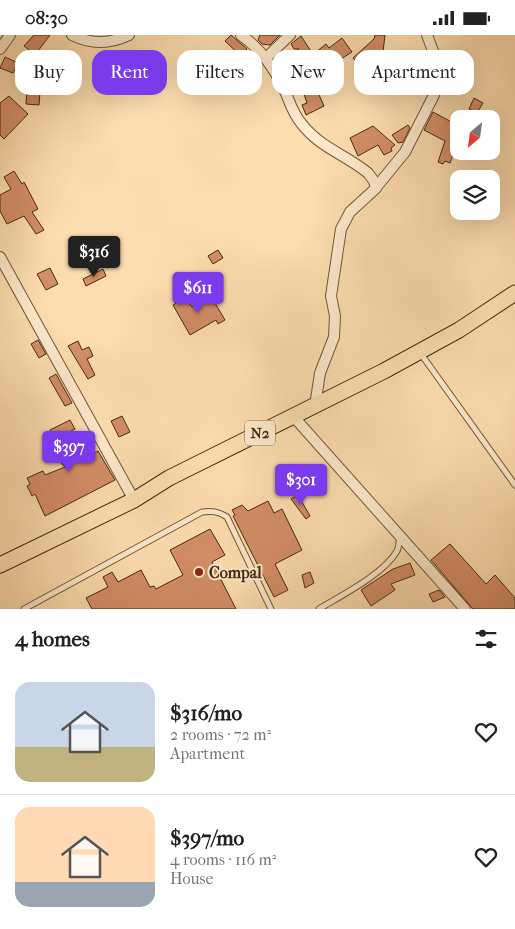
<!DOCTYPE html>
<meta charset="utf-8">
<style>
:root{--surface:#fff;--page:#f6f6f6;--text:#222;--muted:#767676;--line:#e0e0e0;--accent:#7c3aed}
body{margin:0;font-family:"IM FELL French Canon",serif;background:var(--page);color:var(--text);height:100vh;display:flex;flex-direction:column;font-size:19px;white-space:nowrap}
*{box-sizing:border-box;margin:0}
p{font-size:16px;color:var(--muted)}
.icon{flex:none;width:28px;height:28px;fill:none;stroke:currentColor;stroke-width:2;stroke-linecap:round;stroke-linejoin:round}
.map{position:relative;height:574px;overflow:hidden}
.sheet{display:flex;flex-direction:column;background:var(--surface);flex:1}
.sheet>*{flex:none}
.banner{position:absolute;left:15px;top:15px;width:485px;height:45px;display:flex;gap:10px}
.needle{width:32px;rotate:209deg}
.tools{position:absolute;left:450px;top:75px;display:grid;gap:10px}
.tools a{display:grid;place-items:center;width:50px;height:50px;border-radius:10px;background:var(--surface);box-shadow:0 5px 20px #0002;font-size:25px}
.price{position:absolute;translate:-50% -42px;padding:0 11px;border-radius:5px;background:var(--accent);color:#fff;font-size:16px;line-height:32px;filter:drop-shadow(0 1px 2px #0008)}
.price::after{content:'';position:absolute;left:50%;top:30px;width:15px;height:11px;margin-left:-8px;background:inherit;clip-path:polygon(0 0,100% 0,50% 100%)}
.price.selected{background:#222;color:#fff}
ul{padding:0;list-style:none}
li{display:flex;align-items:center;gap:15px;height:125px;padding:0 15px}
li+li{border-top:1px solid var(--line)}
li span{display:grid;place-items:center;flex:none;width:140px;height:100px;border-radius:15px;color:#555}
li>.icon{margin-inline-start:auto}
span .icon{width:60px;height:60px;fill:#fffc;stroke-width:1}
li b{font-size:21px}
h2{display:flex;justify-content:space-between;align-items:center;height:60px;padding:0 15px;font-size:21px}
.tag{padding:0 18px;border-radius:15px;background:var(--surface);box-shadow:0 5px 20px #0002;font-size:18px;line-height:45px}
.tag.selected{background:var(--accent);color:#fff}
.status{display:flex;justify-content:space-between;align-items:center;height:35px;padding:0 25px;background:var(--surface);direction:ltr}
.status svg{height:14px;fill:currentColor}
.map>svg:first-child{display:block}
.building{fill:#d48d67;stroke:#442c12}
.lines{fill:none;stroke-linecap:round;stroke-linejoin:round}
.service-casing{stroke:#72583a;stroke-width:7}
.minor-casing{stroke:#72583a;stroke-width:12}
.primary-casing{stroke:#442c12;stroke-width:17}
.service{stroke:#fee9cc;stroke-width:5}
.minor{stroke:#fee9cc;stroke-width:10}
.primary{stroke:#fdddb0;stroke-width:15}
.poi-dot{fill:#8f2418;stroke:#fee9cc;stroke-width:2}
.labels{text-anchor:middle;stroke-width:4;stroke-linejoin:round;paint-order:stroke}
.shield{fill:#fee9cc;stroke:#7c654a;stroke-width:1}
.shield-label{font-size:15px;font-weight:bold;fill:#442c12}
.poi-label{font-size:16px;font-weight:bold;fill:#442c12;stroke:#fee9cc;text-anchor:start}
</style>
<div class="status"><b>08:30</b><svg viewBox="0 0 49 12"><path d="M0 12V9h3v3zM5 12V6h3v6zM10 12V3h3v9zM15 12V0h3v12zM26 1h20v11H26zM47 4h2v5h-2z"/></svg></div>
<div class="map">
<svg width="515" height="574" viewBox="0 0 515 574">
<rect width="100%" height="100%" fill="#fdddb0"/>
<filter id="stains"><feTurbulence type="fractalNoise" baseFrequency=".004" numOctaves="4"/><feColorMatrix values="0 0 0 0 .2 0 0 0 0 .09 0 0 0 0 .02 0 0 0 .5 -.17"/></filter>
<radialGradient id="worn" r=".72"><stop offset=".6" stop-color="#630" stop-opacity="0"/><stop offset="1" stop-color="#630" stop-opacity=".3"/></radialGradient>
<g class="building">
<path d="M34 0H50L35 20 24 11Z"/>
<path d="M231 0 247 14 240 20 225 6Z"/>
<path d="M260 0H280L270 10 262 9 258 5Z"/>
<path d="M375 0H385L383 17 406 16 408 29 382 30 369 40 353 23 374 4Z"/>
<path d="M301 1 314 21 303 28 296 16 299 14H294L291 9Z"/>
<path d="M342 3 352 17 327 33 316 17 326 9 329 13Z"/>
<path d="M115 21 123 30 113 39 105 30Z"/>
<path d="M5 22 18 28 13 38 0 33Z"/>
<path d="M70 35 77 39 61 58 57 54Z"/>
<path d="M315 51 324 71 306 80 302 70 307 68 303 56Z"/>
<path d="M27 56 40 57 39 70 26 69Z"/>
<path d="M9 61 28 79 4 104 0 100V68Z"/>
<path d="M474 63 483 68 477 78 469 74Z"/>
<path d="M433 77 459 91 452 111 456 112 450 128 445 126 443 129 438 127 445 106 424 95Z"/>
<path d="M408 90 410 93 403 107 398 108 392 100Z"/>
<path d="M373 91 395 110 391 113 392 116 384 120 378 110 358 121 350 103Z"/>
<path d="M14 136 22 149 24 147 38 174 32 177 44 195 36 199 24 181 7 189 0 176V160L11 154 4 142Z"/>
<path d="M218 215 223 223 213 229 208 221Z"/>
<path d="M50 233 58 249 46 255 37 239Z"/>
<path d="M103 234 106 241 86 251 83 244Z"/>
<path d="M211 261 225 285 218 289 216 285 190 300 173 270 186 262 192 272Z"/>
<path d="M38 305 46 319 39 323 31 309Z"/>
<path d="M78 306 82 315 89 312 93 321 87 324 95 340 88 344 68 311Z"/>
<path d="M56 339 72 368 65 371 49 343Z"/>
<path d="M122 381 130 397 119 402 111 386Z"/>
<path d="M70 385 75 394 71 396 86 422 98 416 115 445 45 481 35 459 32 461 27 451 30 449 27 443 43 436 45 440 65 432 52 418 59 411 50 395Z"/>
<path d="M298 460 310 481 306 484 291 464Z"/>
<path d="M268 466 274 478 282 474 302 515 275 529 288 555 274 562 233 481 235 480 232 475 242 470 248 476Z"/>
<path d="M210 494 225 520 212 527 236 574H92L86 563 108 552 103 542 112 537 118 547 141 535 150 552 154 551 156 554 183 540 170 515Z"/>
<path d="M450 509 486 549 495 540 515 563V574H473L431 525Z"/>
<path d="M410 528 415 540 391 549 395 555 371 571 361 555 393 534Z"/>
<path d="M310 537 314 548 305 553 302 540Z"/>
<path d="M439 555 445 562 433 567 429 559Z"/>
</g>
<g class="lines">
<defs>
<g id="service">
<path d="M421 319 515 450"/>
<path d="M24 574 202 477C212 476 218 476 227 482L271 574"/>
<path d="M319 574C342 560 384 539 397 516 399 512 399 506 400 501"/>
</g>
<g id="minor">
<path d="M72 0C92 10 110 9 129 0"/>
<path d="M241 0C260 13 272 30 282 50 289 63 291 76 301 88 320 113 345 119 368 138L374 146 376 153"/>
<path d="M0 14 10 0"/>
<path d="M267 22 290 0"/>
<path d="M0 222 134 465"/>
<path d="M315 371 320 338 334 302 335 281 331 261 341 194 350 177 374 155 405 117 434 60 437 46 436 24 427 0"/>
<path d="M293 381 465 574"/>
</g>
<path id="primary" d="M0 530 134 465 169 443 384 336 459 295 515 258"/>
</defs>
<use href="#service" class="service-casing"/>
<use href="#minor" class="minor-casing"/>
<use href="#primary" class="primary-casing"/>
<use href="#service" class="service"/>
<use href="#minor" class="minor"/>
<use href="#primary" class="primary"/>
</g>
<circle class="poi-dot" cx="199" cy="537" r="5"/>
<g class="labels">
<rect class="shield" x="245" y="385.5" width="30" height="25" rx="4"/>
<g class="shield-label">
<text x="260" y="403">N2</text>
</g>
<g class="poi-label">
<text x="209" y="543">Compal</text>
</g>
</g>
<rect width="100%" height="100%" filter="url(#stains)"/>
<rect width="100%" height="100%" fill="url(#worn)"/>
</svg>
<div class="tools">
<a><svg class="needle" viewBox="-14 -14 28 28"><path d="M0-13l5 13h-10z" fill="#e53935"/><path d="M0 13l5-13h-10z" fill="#767676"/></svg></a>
<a><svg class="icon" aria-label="layers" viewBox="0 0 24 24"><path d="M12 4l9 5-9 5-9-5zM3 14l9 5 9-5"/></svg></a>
</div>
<b class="price selected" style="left:94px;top:243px">$316</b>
<b class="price" style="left:198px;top:279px">$611</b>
<b class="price" style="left:69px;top:438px">$397</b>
<b class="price" style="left:301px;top:471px">$301</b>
<div class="banner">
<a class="tag">Buy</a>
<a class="tag selected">Rent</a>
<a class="tag">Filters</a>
<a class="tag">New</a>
<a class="tag">Apartment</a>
</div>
</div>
<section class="sheet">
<h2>4 homes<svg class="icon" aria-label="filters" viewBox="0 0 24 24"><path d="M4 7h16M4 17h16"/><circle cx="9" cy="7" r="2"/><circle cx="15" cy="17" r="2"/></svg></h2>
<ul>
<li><span style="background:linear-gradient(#c9d6e8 65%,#c2b280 0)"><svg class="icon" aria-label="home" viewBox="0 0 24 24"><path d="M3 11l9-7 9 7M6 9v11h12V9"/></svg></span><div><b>$316/mo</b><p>2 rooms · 72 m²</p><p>Apartment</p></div><svg class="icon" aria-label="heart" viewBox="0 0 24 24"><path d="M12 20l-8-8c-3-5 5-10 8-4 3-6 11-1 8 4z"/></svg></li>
<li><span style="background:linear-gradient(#ffd9b3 75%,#9aa5b1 0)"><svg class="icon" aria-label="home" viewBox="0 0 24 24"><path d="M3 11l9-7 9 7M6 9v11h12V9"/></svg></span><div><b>$397/mo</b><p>4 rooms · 116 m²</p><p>House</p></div><svg class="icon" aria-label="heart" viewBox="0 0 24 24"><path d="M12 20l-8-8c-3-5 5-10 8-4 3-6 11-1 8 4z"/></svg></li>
</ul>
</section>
